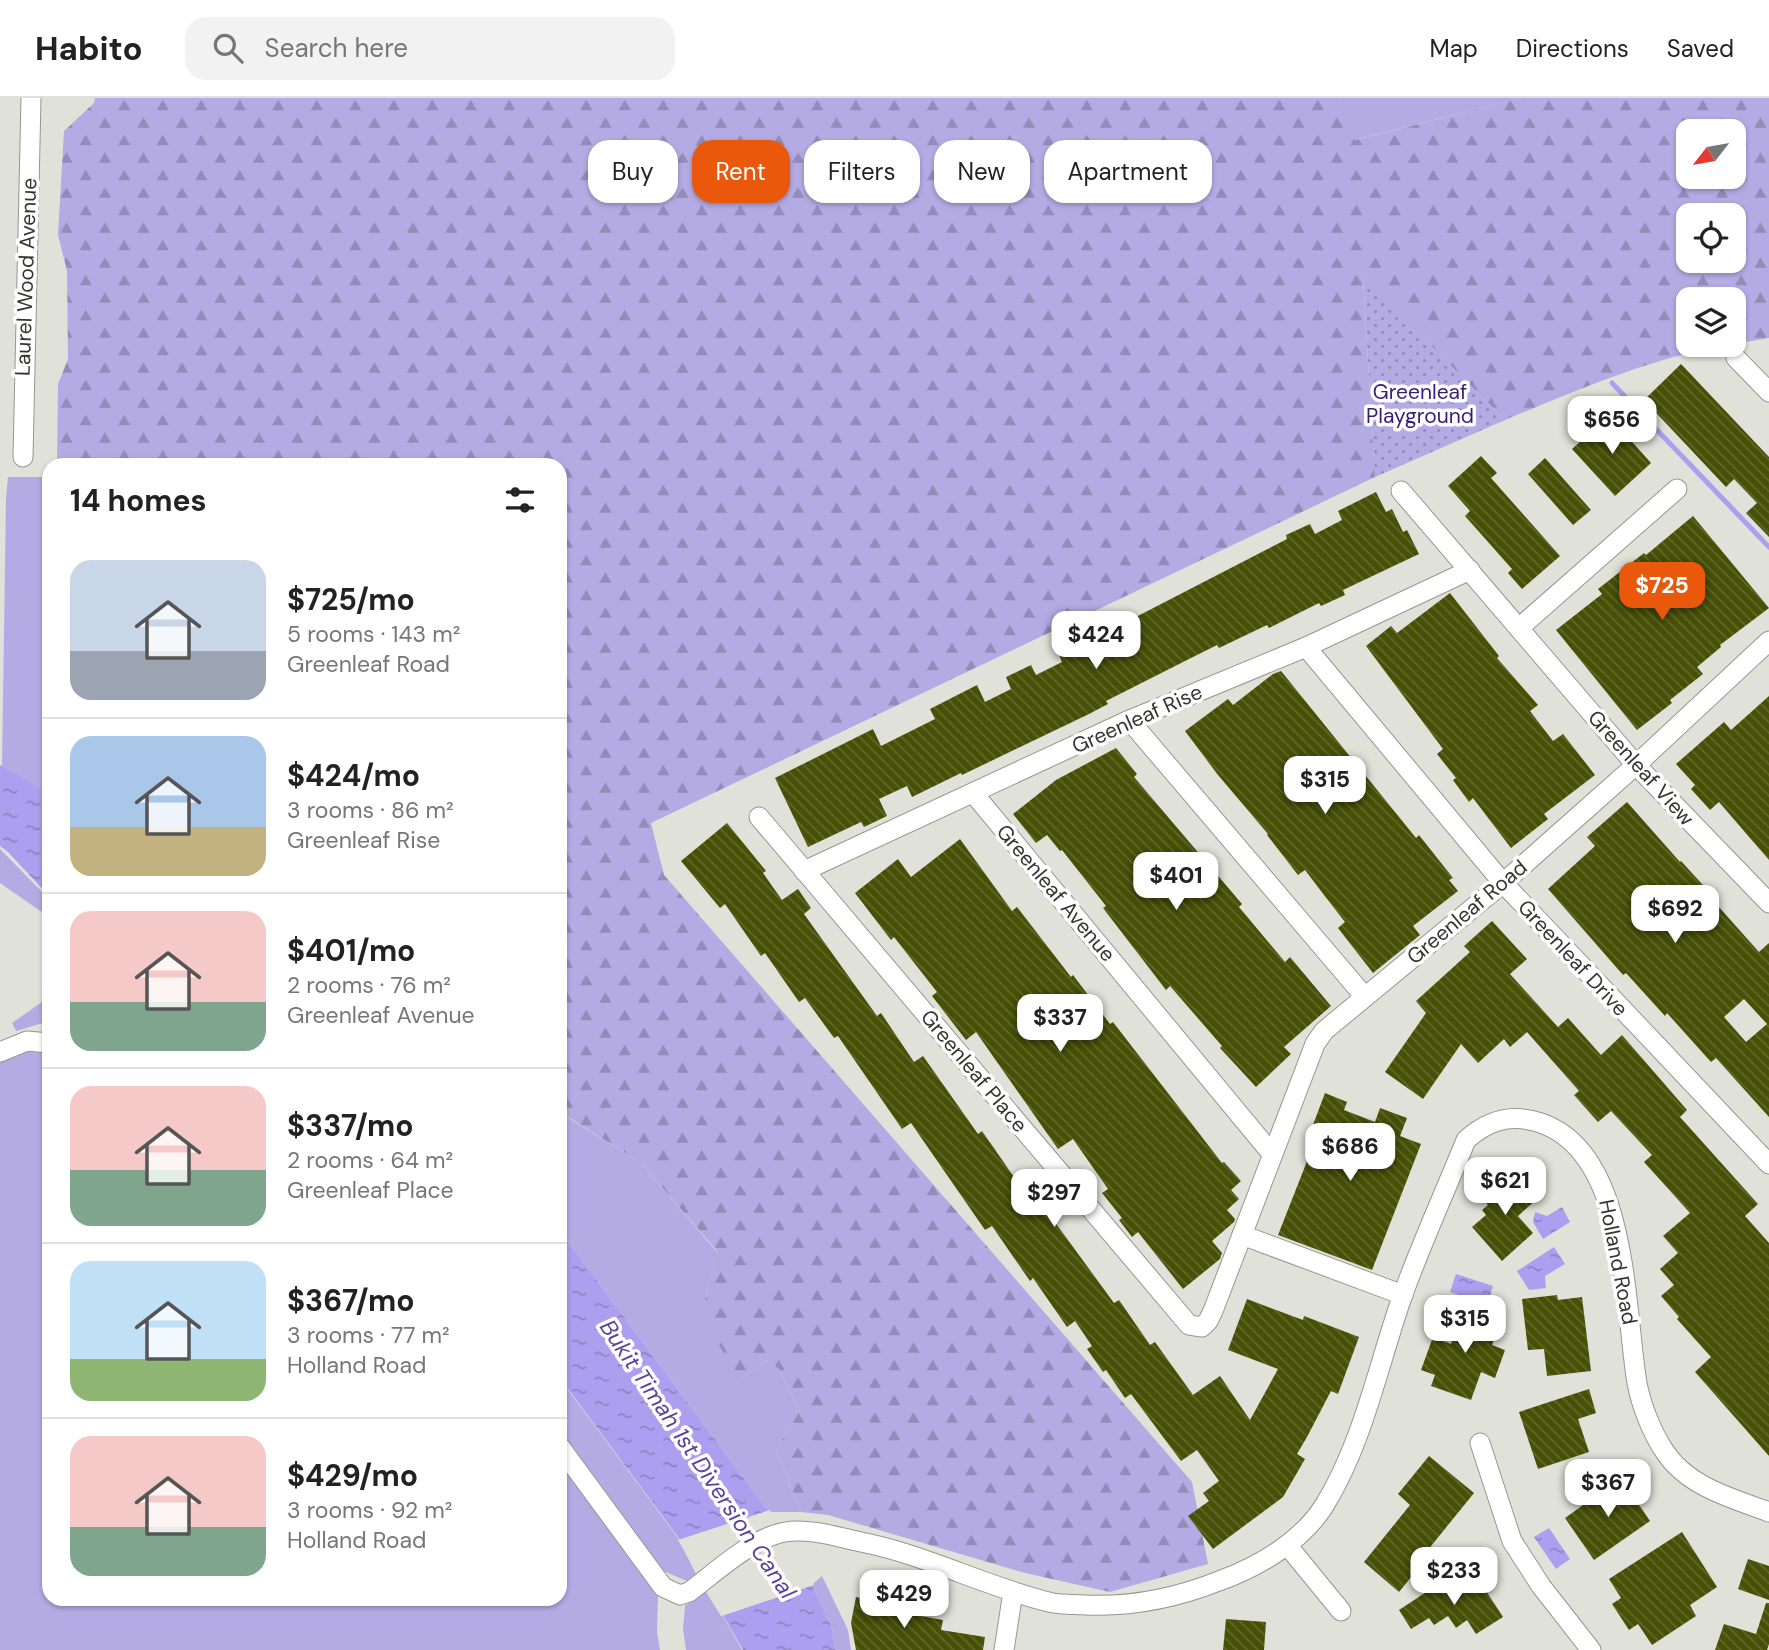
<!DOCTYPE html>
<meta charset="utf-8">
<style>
:root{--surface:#fff;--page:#f2f2f2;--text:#222;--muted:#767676;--line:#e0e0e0;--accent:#ea580c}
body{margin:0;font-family:"DM Sans",sans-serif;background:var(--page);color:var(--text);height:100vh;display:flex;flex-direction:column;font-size:26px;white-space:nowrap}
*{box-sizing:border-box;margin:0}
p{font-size:23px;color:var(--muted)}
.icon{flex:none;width:38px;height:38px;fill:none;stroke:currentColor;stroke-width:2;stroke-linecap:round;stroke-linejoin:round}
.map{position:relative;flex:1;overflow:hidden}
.side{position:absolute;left:42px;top:360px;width:525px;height:1148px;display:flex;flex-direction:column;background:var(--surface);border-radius:21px;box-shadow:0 2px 5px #0004}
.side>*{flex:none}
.hud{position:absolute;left:588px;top:42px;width:665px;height:63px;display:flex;gap:14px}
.needle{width:46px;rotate:239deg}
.fabs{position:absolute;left:1676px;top:21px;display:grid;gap:14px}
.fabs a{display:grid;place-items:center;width:70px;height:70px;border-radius:14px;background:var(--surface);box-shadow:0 2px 5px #0004;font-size:35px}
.price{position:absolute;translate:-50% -60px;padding:0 16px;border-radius:14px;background:#fff;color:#222;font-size:23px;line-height:46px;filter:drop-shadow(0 2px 4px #0008)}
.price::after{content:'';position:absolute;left:50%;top:42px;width:21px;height:16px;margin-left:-10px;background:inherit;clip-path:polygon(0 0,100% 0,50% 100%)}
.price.current{background:var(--accent);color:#fff}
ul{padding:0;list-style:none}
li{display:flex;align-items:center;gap:21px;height:175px;padding:0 28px}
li+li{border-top:2px solid var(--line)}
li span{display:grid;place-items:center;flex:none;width:196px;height:140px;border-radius:21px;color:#555}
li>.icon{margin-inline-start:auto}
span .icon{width:84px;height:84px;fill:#fffc;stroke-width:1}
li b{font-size:30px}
h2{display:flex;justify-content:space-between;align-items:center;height:84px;padding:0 28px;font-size:30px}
.chip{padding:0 24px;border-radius:21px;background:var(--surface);box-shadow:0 2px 5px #0004;font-size:24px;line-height:63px}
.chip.current{background:var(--accent);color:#fff}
header{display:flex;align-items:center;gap:42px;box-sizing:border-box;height:98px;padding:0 35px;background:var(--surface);border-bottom:2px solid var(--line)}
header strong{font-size:33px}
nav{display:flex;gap:38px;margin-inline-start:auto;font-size:24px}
.search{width:490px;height:63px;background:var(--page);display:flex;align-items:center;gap:18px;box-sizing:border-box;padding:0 24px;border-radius:21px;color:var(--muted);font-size:26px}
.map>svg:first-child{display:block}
.green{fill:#b4abe4}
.forest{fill:url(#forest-firs);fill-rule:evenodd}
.park{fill:url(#park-dots)}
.water{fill:url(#water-ripples)}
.pier{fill:#e0e2d9}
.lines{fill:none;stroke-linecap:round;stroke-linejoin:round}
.stream{stroke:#ad9ff0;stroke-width:5}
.building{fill:url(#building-back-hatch);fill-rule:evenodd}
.minor-casing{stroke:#95978f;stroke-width:21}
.minor{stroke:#fff;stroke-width:19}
.labels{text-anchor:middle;stroke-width:7;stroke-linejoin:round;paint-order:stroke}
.street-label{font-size:21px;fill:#343532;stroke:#fff}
.park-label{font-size:21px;fill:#391b77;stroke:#fff}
.water-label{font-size:23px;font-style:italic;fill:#59419f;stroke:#fff}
</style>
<header>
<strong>Habito</strong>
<div class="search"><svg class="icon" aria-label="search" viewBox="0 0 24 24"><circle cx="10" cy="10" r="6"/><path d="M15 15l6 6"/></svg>Search here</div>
<nav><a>Map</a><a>Directions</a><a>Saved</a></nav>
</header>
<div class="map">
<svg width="1769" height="1552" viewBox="0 0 1769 1552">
<defs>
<pattern id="forest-firs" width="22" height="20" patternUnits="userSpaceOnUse" patternTransform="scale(1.75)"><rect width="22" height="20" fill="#b4abe4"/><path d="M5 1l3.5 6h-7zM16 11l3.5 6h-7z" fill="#938cb9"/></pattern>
<pattern id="park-dots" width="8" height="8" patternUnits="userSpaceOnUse" patternTransform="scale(1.75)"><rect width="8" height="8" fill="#b4abe4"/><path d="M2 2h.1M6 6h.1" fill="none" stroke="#938cb9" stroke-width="1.8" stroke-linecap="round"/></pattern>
<pattern id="water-ripples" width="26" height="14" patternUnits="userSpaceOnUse" patternTransform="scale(1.75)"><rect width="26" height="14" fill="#ad9ff0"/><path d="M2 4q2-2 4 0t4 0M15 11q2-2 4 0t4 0" fill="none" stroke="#8e82c3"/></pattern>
<pattern id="building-back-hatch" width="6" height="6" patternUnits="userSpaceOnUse" patternTransform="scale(1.75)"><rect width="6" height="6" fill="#465106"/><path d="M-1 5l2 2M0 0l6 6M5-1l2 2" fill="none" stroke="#5f682c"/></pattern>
</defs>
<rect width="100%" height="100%" fill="#e0e2d9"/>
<g class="green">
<path d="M1339 0H1522L1354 42Z"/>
<path d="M8 379H49V698L2 668 6 400Z"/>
<path d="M0 751 49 801V819L0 785Z"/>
<path d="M49 899V927L43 925 16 933 12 925Z"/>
<path d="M25 950 49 952V1502H560V1363L658 1497 657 1534 660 1552H0V962Z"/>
<path d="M567 1019 641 1065 717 1154 705 1202 740 1281 767 1263 779 1271 800 1312 776 1352 801 1414H769L560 1133V1021Z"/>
<path d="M560 1281 678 1440 696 1476 687 1483 661 1472 560 1335Z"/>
<path d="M822 1478 848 1532 851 1552H835L832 1530 812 1487Z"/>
<path d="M706 1494 721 1518H723L742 1552H686L683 1530 685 1508Z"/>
</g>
<path class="forest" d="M95 0H1339L1355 42 1522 0H1769V240L1734 246V201H1689V247H1728C1650 260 1578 292 1505 322L1363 180 1375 379 651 725 664 777 1192 1384 1208 1466 1110 1494 1025 1475 828 1417 801 1414 776 1352 800 1312 779 1271 767 1263 740 1281 709 1231 705 1202 717 1153 641 1065 568 1019 560 1021V368H57L58 286 68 261 67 173 58 137 64 33 94 5ZM1689 33H1734V79H1689ZM1689 117H1734V163H1689Z"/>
<path class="park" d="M1363 179 1505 322 1375 379Z"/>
<g class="water">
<path d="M0 667 30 684 49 698V798L8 754 0 748Z"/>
<path d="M1562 1109 1570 1124 1543 1141 1533 1124 1535 1114 1547 1118Z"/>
<path d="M560 1133 769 1414 812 1487 832 1530 835 1552H743L678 1439 560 1280Z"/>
<path d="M1554 1149 1565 1166 1545 1178 1546 1190 1529 1192 1517 1173Z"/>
<path d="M1456 1176 1493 1188 1487 1207 1450 1194Z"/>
<path d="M1549 1430 1570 1461 1556 1471 1534 1439Z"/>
</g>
<path class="pier" d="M770 1412 814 1487 722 1518 678 1442Z"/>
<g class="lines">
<path class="stream" d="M1612 285 1769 449"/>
</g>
<g class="building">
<path d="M1681 266 1769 359V439L1746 415 1757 405 1734 381 1726 389 1644 302Z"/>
<path d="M1609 318 1651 365 1615 398 1572 351Z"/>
<path d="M1481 358 1497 375 1491 380 1560 458 1522 491 1508 475 1512 471 1465 418 1470 413 1448 388Z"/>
<path d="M1545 360 1591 412 1573 427 1528 376Z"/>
<path d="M1376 394 1386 414 1392 411 1403 434 1407 432 1419 456 1343 492 1345 497 1321 508 1319 505 1269 530 1267 527 1219 550 1217 547 1189 561 1106 603 1108 606 1089 616 962 677 961 675 912 699 907 688 879 701 887 718 864 729 861 724 808 749 775 680 873 631 881 648 935 621 930 611 977 587 985 604 1011 591 1006 579 1031 567 1036 577 1062 564 1059 557 1086 543 1083 536 1128 514 1132 521 1287 441 1286 437 1310 426 1315 436 1342 422 1338 413Z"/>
<path d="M1693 418 1769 510 1720 547 1721 549 1697 569 1703 576 1670 602 1672 605 1637 632 1556 532 1602 496 1598 491 1644 455 1646 457Z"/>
<path d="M1450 495 1499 558 1497 560 1538 607 1530 613 1553 643 1563 636 1595 677 1544 716 1548 721 1511 750 1473 700 1469 704 1453 682 1456 680 1437 656 1443 651 1366 548 1391 528 1397 535Z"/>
<path d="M1281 573 1416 740 1419 737 1453 780 1449 782 1458 793 1413 828 1420 837 1373 875 1338 830 1345 824 1324 797 1305 772 1298 777 1267 737 1268 736 1218 677 1185 633 1228 601 1233 607 1273 576Z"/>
<path d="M1769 598V762L1719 704 1710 712 1691 691 1695 687 1676 666 1724 624 1731 632Z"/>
<path d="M1116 650 1137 676 1134 679 1242 806 1239 809 1285 864 1290 859 1331 908 1284 949 1291 956 1256 989 1220 950 1222 948 1170 888 1166 892 1103 810 1106 808 1062 752 1060 753 1047 737 1036 745 1013 716 1056 682Z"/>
<path d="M1627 704 1680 764 1681 763 1712 797 1710 799 1759 854 1769 845V1019L1716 960 1711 964 1667 915 1665 918 1626 875 1623 877 1548 791 1595 748 1587 739ZM1744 901 1767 926 1746 944 1724 919Z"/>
<path d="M727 725 766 773 763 775 782 802 798 791 811 810 804 816 877 918 881 915 914 964 923 958 978 1036 982 1033 1032 1105 1038 1101 1114 1205 1119 1202 1150 1247 1155 1244 1193 1297 1220 1278 1250 1322 1278 1271 1228 1252 1247 1201 1303 1222 1304 1218 1359 1239 1338 1296 1331 1293 1307 1339 1297 1356 1305 1361 1283 1399 1213 1451 1188 1418 1209 1403 1203 1395 1219 1383 1197 1352 1181 1363 1131 1296 1125 1300 1106 1272 1103 1274 1087 1251 1092 1248 1075 1223 1067 1229 1033 1180 1030 1183 992 1128 985 1132 911 1025 902 1031 838 938 834 940 805 900 799 904 765 855 761 858 725 806 720 810 681 763Z"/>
<path d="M960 741 1012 813 1017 809 1071 879 1073 877 1110 926 1113 924 1222 1065 1224 1064 1241 1083 1231 1092 1239 1101 1227 1112 1235 1121 1234 1124 1212 1143 1222 1155 1220 1161 1183 1191 1138 1134 1132 1139 1119 1122 1122 1120 1102 1095 1108 1091 1073 1041 1058 1051 976 934 966 942 932 898 937 894 894 839 891 842 855 795 898 761 911 779Z"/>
<path d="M1492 823 1527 861 1510 876 1558 929 1568 920 1601 957 1622 937 1687 1012 1680 1019 1758 1106 1745 1118 1769 1145V1358L1695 1274 1711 1259 1677 1221 1679 1219 1661 1198 1674 1187 1660 1171 1678 1155 1663 1138 1690 1115 1644 1064 1652 1057 1611 1013 1598 1024 1574 997 1579 993 1527 934 1510 949 1504 941 1478 965 1461 946 1423 1001 1385 974 1426 915 1416 903 1470 854 1464 848Z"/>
<path d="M1325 995 1347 1004 1344 1012 1375 1024 1380 1010 1407 1020 1400 1038 1421 1046 1372 1172 1278 1137 1315 1043 1308 1040Z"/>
<path d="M1498 1079 1510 1093 1522 1082 1538 1100 1518 1118 1533 1135 1502 1163 1472 1129 1486 1117 1482 1112 1488 1107 1479 1096Z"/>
<path d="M1557 1197 1558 1202 1582 1199 1591 1273 1547 1278 1544 1251 1528 1252 1522 1201Z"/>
<path d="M1464 1209 1501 1222 1492 1247 1505 1252 1495 1280 1481 1274 1471 1302 1431 1288 1435 1277 1421 1272 1433 1239 1451 1246Z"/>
<path d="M1589 1291 1596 1315 1578 1321 1589 1354 1538 1371 1519 1314Z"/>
<path d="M1429 1358 1474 1395 1427 1453 1430 1456 1399 1494 1364 1464 1410 1407 1398 1396Z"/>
<path d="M1621 1380 1650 1423 1594 1462 1565 1420Z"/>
<path d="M1682 1434 1717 1489 1690 1507 1696 1518 1652 1547 1638 1526 1629 1532 1612 1506 1621 1500 1609 1481Z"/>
<path d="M1748 1461 1769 1468V1502L1738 1491Z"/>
<path d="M1477 1479 1503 1519 1476 1536 1467 1522 1456 1530 1448 1518 1434 1527 1429 1520 1411 1531 1399 1512 1443 1483 1452 1495Z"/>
<path d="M856 1499 910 1509 909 1516 943 1522 941 1532 985 1539 983 1552H856L851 1525Z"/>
<path d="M1766 1505H1769V1546L1767 1552H1715L1724 1526 1756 1536Z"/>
<path d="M1226 1521 1266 1524 1264 1552H1223Z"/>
</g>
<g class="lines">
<defs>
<g id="minor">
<path d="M1736 260 1769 294"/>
<path d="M23 359 31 0"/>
<path d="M1401 393 1636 667 1769 805"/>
<path d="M1519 530 1677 391"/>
<path d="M1306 549 1503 785 1769 1066"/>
<path d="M1130 623 1365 899"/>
<path d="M974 696 1272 1056"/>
<path d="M759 719 1189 1227 1202 1229 1208 1223 1213 1213 1315 946 1324 933 1503 785 1636 667 1769 543"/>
<path d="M804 773 1125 624 1306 549 1470 472"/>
<path d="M0 954 27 943 49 945"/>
<path d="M1242 1137 1403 1197"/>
<path d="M1480 1345 1512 1443 1541 1488 1591 1552"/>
<path d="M560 1349 663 1489 680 1497 689 1494C716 1474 752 1440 785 1434 809 1430 838 1439 861 1444 927 1457 988 1490 1053 1505 1064 1507 1075 1506 1086 1507 1132 1509 1176 1500 1219 1483 1258 1469 1301 1444 1324 1408 1363 1345 1378 1268 1402 1199 1421 1146 1445 1094 1466 1042 1486 1024 1507 1016 1534 1023 1629 1047 1624 1208 1637 1285 1641 1307 1652 1335 1665 1354 1688 1389 1732 1400 1769 1414"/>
<path d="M1287 1447 1341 1513"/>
<path d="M1004 1552 1013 1494"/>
</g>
</defs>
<use href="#minor" class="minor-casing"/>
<use href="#minor" class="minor"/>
</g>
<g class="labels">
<g class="street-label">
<text transform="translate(26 179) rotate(-88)" y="7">Laurel Wood Avenue</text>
<text transform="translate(1137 621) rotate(-24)" y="7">Greenleaf Rise</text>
<text transform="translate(1641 670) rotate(48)" y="7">Greenleaf View</text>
<text transform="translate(1056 795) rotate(50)" y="7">Greenleaf Avenue</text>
<text transform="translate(1467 814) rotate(-40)" y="7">Greenleaf Road</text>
<text transform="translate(1573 860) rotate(47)" y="7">Greenleaf Drive</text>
<text transform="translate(974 973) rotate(50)" y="7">Greenleaf Place</text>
<text transform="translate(1618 1164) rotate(79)" y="7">Holland Road</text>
</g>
<g class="park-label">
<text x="1420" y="301">Greenleaf<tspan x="1420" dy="24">Playground</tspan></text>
</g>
<g class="water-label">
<text transform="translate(698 1361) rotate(56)" y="8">Bukit Timah 1st Diversion Canal</text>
</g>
</g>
</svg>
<div class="fabs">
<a><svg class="needle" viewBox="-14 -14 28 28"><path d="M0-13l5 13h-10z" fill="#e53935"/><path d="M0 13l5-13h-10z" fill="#767676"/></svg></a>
<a><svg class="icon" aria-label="locate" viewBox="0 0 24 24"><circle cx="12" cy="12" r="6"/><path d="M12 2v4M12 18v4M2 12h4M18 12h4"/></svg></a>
<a><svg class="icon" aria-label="layers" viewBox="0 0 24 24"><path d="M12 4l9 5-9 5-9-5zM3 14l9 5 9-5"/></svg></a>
</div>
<b class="price" style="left:1612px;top:358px">$656</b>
<b class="price current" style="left:1662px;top:524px">$725</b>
<b class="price" style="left:1096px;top:573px">$424</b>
<b class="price" style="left:1325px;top:718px">$315</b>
<b class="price" style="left:1176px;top:814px">$401</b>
<b class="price" style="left:1675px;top:847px">$692</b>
<b class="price" style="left:1060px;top:956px">$337</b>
<b class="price" style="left:1350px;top:1085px">$686</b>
<b class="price" style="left:1505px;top:1119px">$621</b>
<b class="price" style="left:1054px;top:1131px">$297</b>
<b class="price" style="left:1465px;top:1257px">$315</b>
<b class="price" style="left:1608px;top:1421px">$367</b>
<b class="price" style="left:1454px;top:1509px">$233</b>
<b class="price" style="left:904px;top:1532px">$429</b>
<div class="hud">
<a class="chip">Buy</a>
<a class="chip current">Rent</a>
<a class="chip">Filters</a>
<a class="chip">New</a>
<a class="chip">Apartment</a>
</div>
<section class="side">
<h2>14 homes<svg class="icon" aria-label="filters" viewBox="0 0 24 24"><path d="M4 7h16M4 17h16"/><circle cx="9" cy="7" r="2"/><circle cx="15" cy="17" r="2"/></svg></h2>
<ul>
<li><span style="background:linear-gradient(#c9d6e8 65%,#9aa5b1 0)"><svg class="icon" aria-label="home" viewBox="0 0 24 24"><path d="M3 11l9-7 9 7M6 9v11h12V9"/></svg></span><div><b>$725/mo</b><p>5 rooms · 143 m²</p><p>Greenleaf Road</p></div></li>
<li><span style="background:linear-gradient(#a9c7e8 65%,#c2b280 0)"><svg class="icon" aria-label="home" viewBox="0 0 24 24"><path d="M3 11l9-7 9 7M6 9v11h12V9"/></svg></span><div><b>$424/mo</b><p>3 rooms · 86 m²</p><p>Greenleaf Rise</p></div></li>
<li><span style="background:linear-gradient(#f6c9c9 65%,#7fa58c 0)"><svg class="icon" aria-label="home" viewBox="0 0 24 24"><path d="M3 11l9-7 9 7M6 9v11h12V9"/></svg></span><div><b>$401/mo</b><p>2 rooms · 76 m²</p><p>Greenleaf Avenue</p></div></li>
<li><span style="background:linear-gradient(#f6c9c9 60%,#7fa58c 0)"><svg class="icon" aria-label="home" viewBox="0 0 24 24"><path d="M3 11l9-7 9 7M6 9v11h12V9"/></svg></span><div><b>$337/mo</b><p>2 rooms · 64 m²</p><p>Greenleaf Place</p></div></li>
<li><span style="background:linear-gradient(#bfe0f5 70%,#8fb573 0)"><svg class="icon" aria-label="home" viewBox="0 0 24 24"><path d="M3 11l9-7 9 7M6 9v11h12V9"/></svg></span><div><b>$367/mo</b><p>3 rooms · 77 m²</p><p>Holland Road</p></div></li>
<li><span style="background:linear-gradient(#f6c9c9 65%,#7fa58c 0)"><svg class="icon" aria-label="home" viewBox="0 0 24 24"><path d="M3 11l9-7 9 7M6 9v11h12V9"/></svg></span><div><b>$429/mo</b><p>3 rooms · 92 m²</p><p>Holland Road</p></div></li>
</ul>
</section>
</div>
